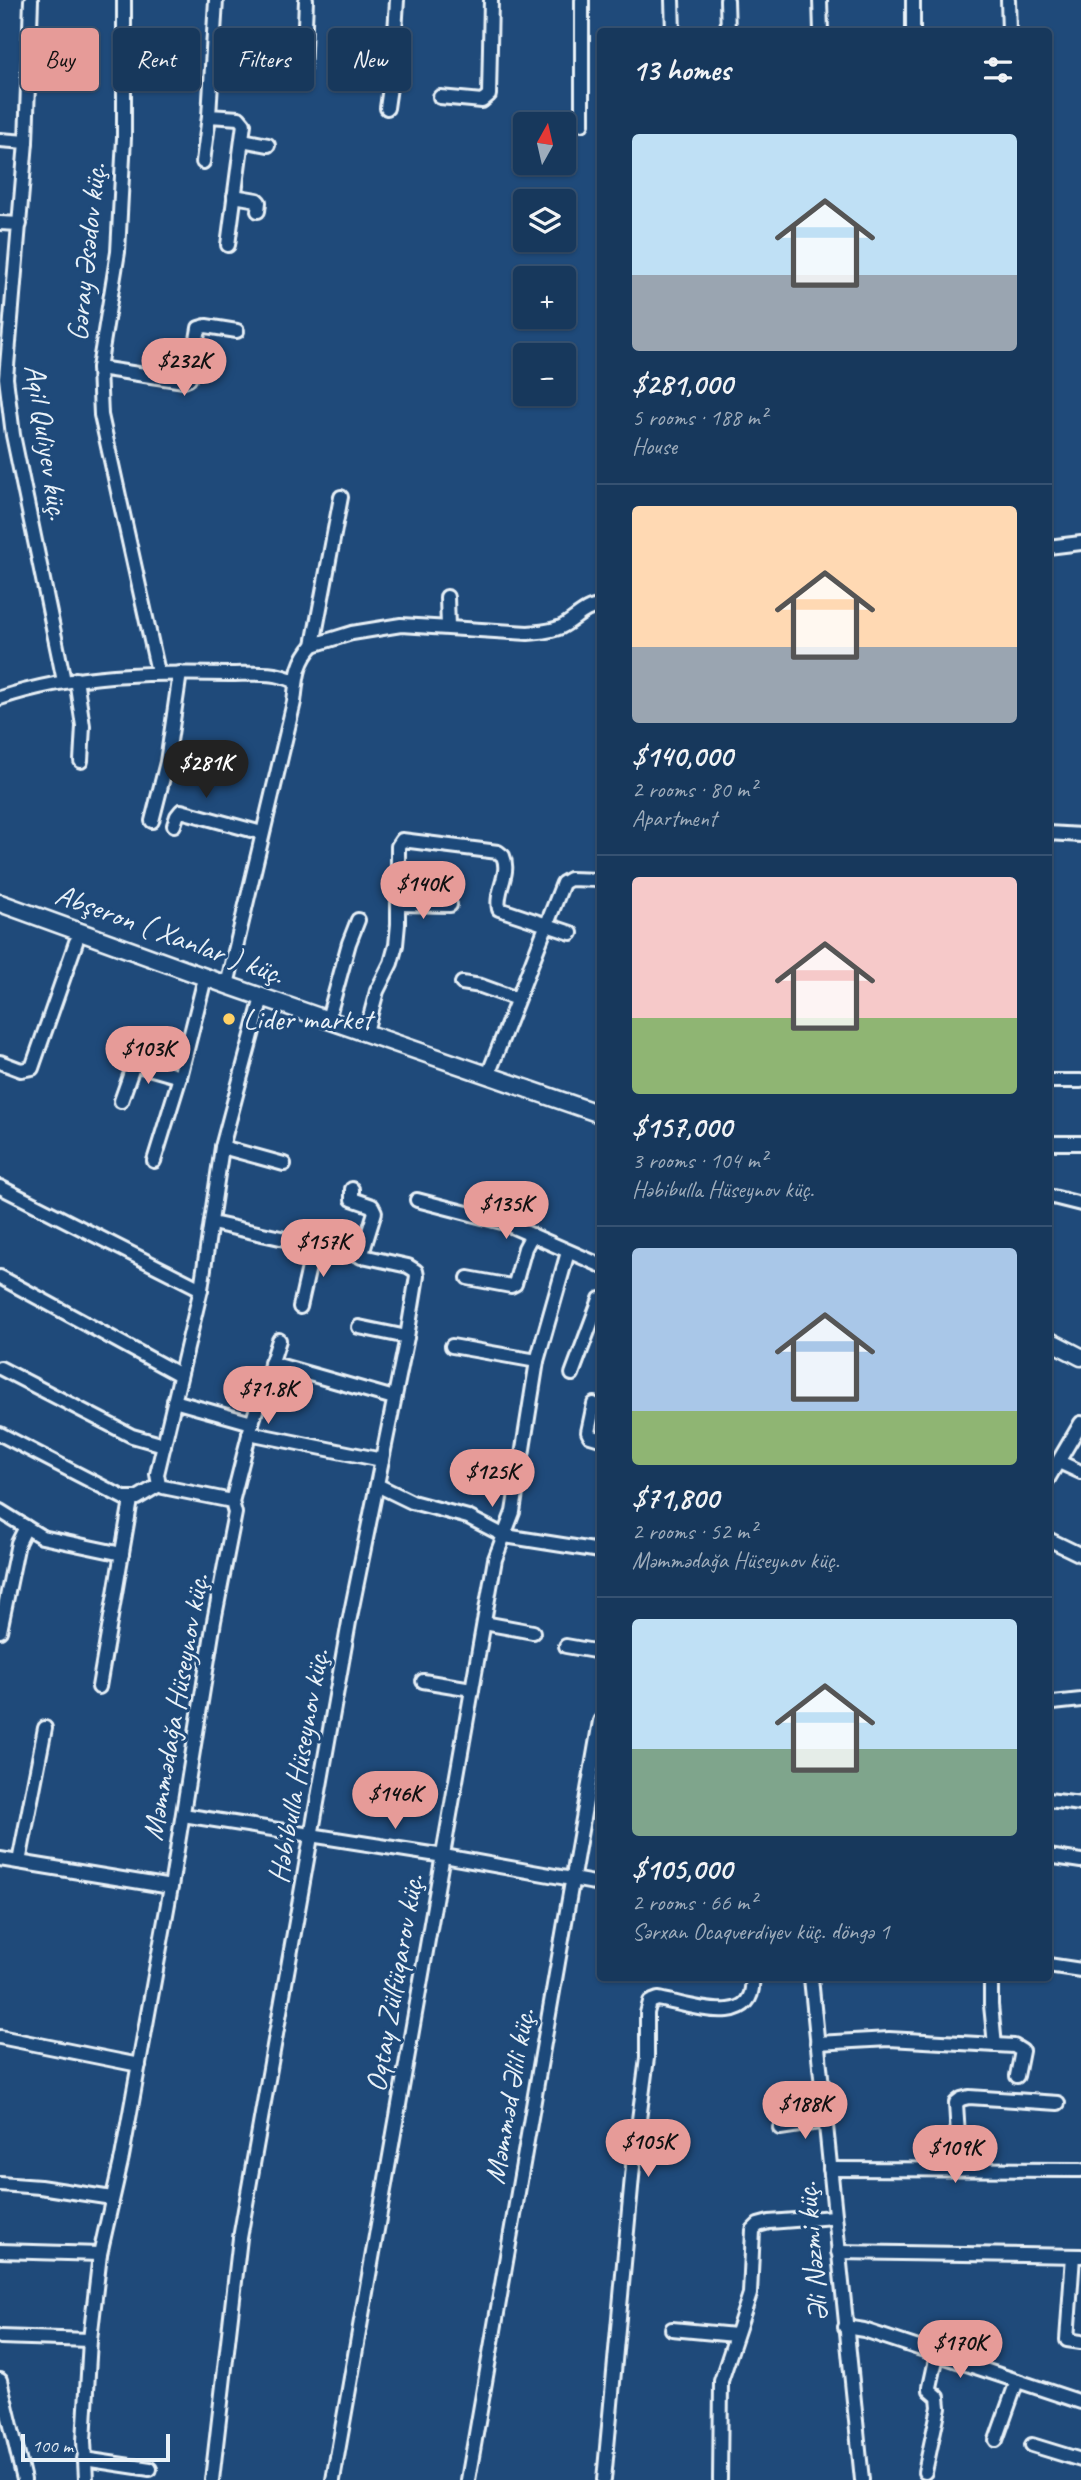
<!DOCTYPE html>
<meta charset="utf-8">
<style>
:root{--surface:#17385c;--page:#244365;--text:#f1f3f6;--muted:#9eacbb;--line:#365272;--accent:#e69b98}
body{margin:0;font-family:Caveat,sans-serif;background:var(--page);color:var(--text);height:100vh;display:flex;flex-direction:column;font-size:26px;white-space:nowrap}
*{box-sizing:border-box;margin:0}
p{font-size:23px;color:var(--muted)}
.icon{flex:none;width:38px;height:38px;fill:none;stroke:currentColor;stroke-width:2;stroke-linecap:round;stroke-linejoin:round}
.map{position:relative;flex:1;overflow:hidden}
.panel{position:absolute;left:597px;top:28px;width:455px;height:1953px;display:flex;flex-direction:column;background:var(--surface);border-radius:7px;box-shadow:0 2px 5px #0004,0 0 0 2px var(--line)}
.panel>*{flex:none}
.hud{position:absolute;left:21px;top:28px;width:471px;height:63px;display:flex;gap:14px}
.needle{width:46px;rotate:8deg}
.buttons{position:absolute;left:513px;top:112px;display:grid;gap:14px}
.buttons a{display:grid;place-items:center;width:63px;height:63px;border-radius:7px;background:var(--surface);box-shadow:0 2px 5px #0004,0 0 0 2px var(--line);font-size:35px}
.scale{position:absolute;left:21px;bottom:18px;width:149px;box-sizing:border-box;padding-left:7px;border:4px solid #e8f1f8;border-top:0;font-size:19px;line-height:24px;white-space:nowrap;color:#e8f1f8;-webkit-text-stroke:5px #1f4a7a;paint-order:stroke}
.price{position:absolute;translate:-50% -60px;padding:0 16px;border-radius:24px;background:var(--accent);color:#111;font-size:23px;line-height:46px;filter:drop-shadow(0 2px 4px #0008)}
.price::after{content:'';position:absolute;left:50%;top:42px;width:21px;height:16px;margin-left:-10px;background:inherit;clip-path:polygon(0 0,100% 0,50% 100%)}
.price.selected{background:#222;color:#fff}
ul{padding:0;list-style:none}
li{display:grid;align-content:center;gap:14px;height:371px;padding:0 35px}
li+li{border-top:2px solid var(--line)}
li span{display:grid;place-items:center;height:217px;border-radius:7px;color:#555}
li>.icon{margin-inline-start:auto}
span .icon{width:126px;height:126px;fill:#fffc;stroke-width:1}
li b{font-size:30px}
h2{display:flex;justify-content:space-between;align-items:center;height:84px;padding:0 35px;font-size:30px}
.chip{padding:0 24px;border-radius:7px;background:var(--surface);box-shadow:0 2px 5px #0004,0 0 0 2px var(--line);font-size:24px;line-height:63px}
.chip.selected{background:var(--accent);color:#111}
.map>svg:first-child{display:block}
.lines{fill:none;stroke-linecap:round;stroke-linejoin:round}
.minor-casing{stroke:#e8f1f8;stroke-width:18}
.major-casing{stroke:#e8f1f8;stroke-width:21}
.minor{stroke:#1f4a7a;stroke-width:12}
.major{stroke:#1f4a7a;stroke-width:16}
.poi-dot{fill:#ffd166;stroke:#1f4a7a;stroke-width:2.5}
.labels{text-anchor:middle;stroke-width:6;stroke-linejoin:round;paint-order:stroke}
.street-label{font-size:30px;fill:#e8f1f8;stroke:#1f4a7a}
.poi-label{font-size:30px;fill:#e8f1f8;stroke:#1f4a7a;text-anchor:start}
</style>
<div class="map">
<svg width="1081" height="2480" viewBox="0 0 1081 2480">
<rect width="100%" height="100%" fill="#1f4a7a"/>
<filter id="ink" filterUnits="userSpaceOnUse"><feTurbulence type="fractalNoise" baseFrequency=".0143" numOctaves="2"/><feDisplacementMap in="SourceGraphic" scale="14" xChannelSelector="R" yChannelSelector="G"/><feConvolveMatrix kernelMatrix="1 2 1 2 8 2 1 2 1" color-interpolation-filters="sRGB"/></filter>
<g filter="url(#ink)">
<g class="lines">
<defs>
<g id="minor">
<path d="M31 0 26 142 6 378 13 435 64 681"/>
<path d="M124 0V138L118 252 99 368 101 415 158 672"/>
<path d="M216 0 209 116 239 118 244 124 228 245"/>
<path d="M582 0V124"/>
<path d="M672 0 673 32"/>
<path d="M727 0 728 32"/>
<path d="M820 0 821 32"/>
<path d="M913 0V32"/>
<path d="M1008 0 1009 32"/>
<path d="M303 74 306 0"/>
<path d="M440 97 482 101 489 95 491 0"/>
<path d="M387 108 393 66 397 0"/>
<path d="M0 140 26 142"/>
<path d="M242 140 268 145"/>
<path d="M203 162 209 116"/>
<path d="M234 196 257 200 259 202 258 211"/>
<path d="M0 223 20 224"/>
<path d="M99 368 184 381 189 379 191 374 199 328 206 326 237 331"/>
<path d="M1048 547 1081 543"/>
<path d="M447 597 448 627"/>
<path d="M313 645 352 633 401 625 528 633C539 632 550 632 561 627 575 620 584 607 600 606"/>
<path d="M76 679 83 726 81 761"/>
<path d="M0 698C75 673 152 672 230 674 251 674 275 671 294 681"/>
<path d="M152 821 167 762 180 673"/>
<path d="M174 825 177 816 181 811 262 833"/>
<path d="M1048 833 1081 835"/>
<path d="M398 904 450 905"/>
<path d="M462 983 481 986 517 999"/>
<path d="M227 985 294 702C297 679 296 664 313 645L341 497"/>
<path d="M328 1019 349 943 358 920"/>
<path d="M366 1032 377 991 391 963 396 945 398 924V846L402 840 498 852 503 856C511 874 495 891 499 909L571 933"/>
<path d="M0 1062 21 1070 32 1068 76 942"/>
<path d="M488 1075 563 883 570 879 600 880"/>
<path d="M1048 1081H1081"/>
<path d="M121 1101 133 1067 138 1065 180 1077"/>
<path d="M1048 1143H1081"/>
<path d="M222 1147 284 1164"/>
<path d="M154 1161 180 1077 203 986"/>
<path d="M0 1187 201 1289"/>
<path d="M352 1189V1199L372 1206 375 1212 361 1257"/>
<path d="M1053 1197 1081 1204"/>
<path d="M417 1200 502 1222 600 1265"/>
<path d="M0 1277 180 1375"/>
<path d="M468 1278 511 1286 515 1284 525 1248 532 1235"/>
<path d="M300 1307 314 1245"/>
<path d="M359 1327 407 1337"/>
<path d="M452 1346 537 1361"/>
<path d="M271 1363 394 1398"/>
<path d="M0 1368 132 1436 164 1445"/>
<path d="M572 1374 600 1299"/>
<path d="M174 1401 252 1423"/>
<path d="M594 1404 588 1432 590 1436 600 1439"/>
<path d="M249 1433 382 1460"/>
<path d="M0 1434 124 1498H137L159 1485"/>
<path d="M1059 1462 1081 1472"/>
<path d="M1048 1479 1081 1423"/>
<path d="M377 1485 412 1502 468 1517 505 1536 600 1551"/>
<path d="M232 1502 252 1423 279 1340"/>
<path d="M0 1511 42 1537 122 1554"/>
<path d="M1048 1539 1081 1555"/>
<path d="M484 1623 533 1632"/>
<path d="M0 1631 18 1543 26 1527"/>
<path d="M566 1646 600 1652"/>
<path d="M423 1681 472 1689"/>
<path d="M99 1687 131 1500"/>
<path d="M1053 1703 1081 1700"/>
<path d="M1048 1800 1081 1804"/>
<path d="M183 1815 444 1856 600 1884"/>
<path d="M1048 1856 1081 1861"/>
<path d="M0 1859 171 1887"/>
<path d="M19 1862 45 1728"/>
<path d="M1048 1965 1081 1970"/>
<path d="M811 1978 862 2480"/>
<path d="M991 1978V2005L995 2045"/>
<path d="M0 2037 139 2065"/>
<path d="M817 2043 889 2039 1014 2046 1022 2051 1017 2076"/>
<path d="M780 2128 825 2121"/>
<path d="M830 2169 1081 2170"/>
<path d="M960 2169 956 2103 961 2099 969 2097 1058 2103"/>
<path d="M0 2184 40 2187 112 2198"/>
<path d="M0 2251 100 2254"/>
<path d="M838 2252 1081 2256"/>
<path d="M1073 2256 1067 2340 1081 2342"/>
<path d="M845 2327 864 2330 1081 2402"/>
<path d="M672 2329 735 2335"/>
<path d="M0 2337 90 2340"/>
<path d="M0 2380 24 2480"/>
<path d="M996 2440 1017 2381"/>
<path d="M1032 2445 1081 2460"/>
<path d="M84 2459 150 2469"/>
<path d="M925 2472 939 2407 938 2397 930 2390V2387L937 2355"/>
<path d="M86 2480 84 2441 90 2340 100 2254 122 2157 171 1887 214 1621 235 1513 232 1502 227 1500 163 1487 159 1485 157 1474 201 1289 222 1147 260 1005"/>
<path d="M212 2480 240 2238 349 1622 407 1337 417 1276 416 1271 408 1266 212 1223"/>
<path d="M333 2480 495 1559 513 1512 537 1361 568 1252"/>
<path d="M468 2480 600 1721"/>
<path d="M604 2480 633 2166 647 2058V2013L650 2002 658 1999C688 2004 757 2031 752 1978"/>
<path d="M720 2480 721 2381 750 2294 753 2230 758 2225 769 2222 834 2217"/>
</g>
<g id="major">
<path d="M0 903 227 985 600 1114"/>
<path d="M1048 1340 1081 1357"/>
</g>
</defs>
<use href="#minor" class="minor-casing"/>
<use href="#major" class="major-casing"/>
<use href="#minor" class="minor"/>
<use href="#major" class="major"/>
</g>
</g>
<circle class="poi-dot" cx="229" cy="1019" r="7"/>
<g class="labels">
<g class="street-label">
<text transform="translate(86 252) rotate(-84)" y="10">Gəray Əsədov küç.</text>
<text transform="translate(47 442) rotate(81)" y="10">Aqil Quliyev küç.</text>
<text transform="translate(170 934) rotate(20)" y="10">Abşeron ( Xanlar ) küç.</text>
<text transform="translate(175 1707) rotate(-80)" y="10">Məmmədağa Hüseynov küç.</text>
<text transform="translate(298 1766) rotate(-80)" y="10">Həbibulla Hüseynov küç.</text>
<text transform="translate(394 1983) rotate(-80)" y="10">Oqtay Zülfüqarov küç.</text>
<text transform="translate(509 2096) rotate(-80)" y="10">Məmməd Əlili küç.</text>
<text transform="translate(812 2252) rotate(-95)" y="10">Əli Nəzmi küç.</text>
</g>
<g class="poi-label">
<text x="243" y="1029">Lider market</text>
</g>
</g>
</svg>
<div class="buttons">
<a><svg class="needle" viewBox="-14 -14 28 28"><path d="M0-13l5 13h-10z" fill="#e53935"/><path d="M0 13l5-13h-10z" fill="#9eacbb"/></svg></a>
<a><svg class="icon" aria-label="layers" viewBox="0 0 24 24"><path d="M12 4l9 5-9 5-9-5zM3 14l9 5 9-5"/></svg></a>
<a>+</a>
<a>−</a>
</div>
<div class="scale">100 m</div>
<b class="price" style="left:184px;top:398px">$232K</b>
<b class="price selected" style="left:206px;top:800px">$281K</b>
<b class="price" style="left:423px;top:921px">$140K</b>
<b class="price" style="left:148px;top:1086px">$103K</b>
<b class="price" style="left:506px;top:1241px">$135K</b>
<b class="price" style="left:323px;top:1279px">$157K</b>
<b class="price" style="left:268px;top:1426px">$71.8K</b>
<b class="price" style="left:492px;top:1509px">$125K</b>
<b class="price" style="left:395px;top:1831px">$146K</b>
<b class="price" style="left:805px;top:2141px">$188K</b>
<b class="price" style="left:648px;top:2179px">$105K</b>
<b class="price" style="left:955px;top:2185px">$109K</b>
<b class="price" style="left:960px;top:2380px">$170K</b>
<div class="hud">
<a class="chip selected">Buy</a>
<a class="chip">Rent</a>
<a class="chip">Filters</a>
<a class="chip">New</a>
</div>
<section class="panel">
<h2>13 homes<svg class="icon" aria-label="filters" viewBox="0 0 24 24"><path d="M4 7h16M4 17h16"/><circle cx="9" cy="7" r="2"/><circle cx="15" cy="17" r="2"/></svg></h2>
<ul>
<li><span style="background:linear-gradient(#bfe0f5 65%,#9aa5b1 0)"><svg class="icon" aria-label="home" viewBox="0 0 24 24"><path d="M3 11l9-7 9 7M6 9v11h12V9"/></svg></span><div><b>$281,000</b><p>5 rooms · 188 m²</p><p>House</p></div></li>
<li><span style="background:linear-gradient(#ffd9b3 65%,#9aa5b1 0)"><svg class="icon" aria-label="home" viewBox="0 0 24 24"><path d="M3 11l9-7 9 7M6 9v11h12V9"/></svg></span><div><b>$140,000</b><p>2 rooms · 80 m²</p><p>Apartment</p></div></li>
<li><span style="background:linear-gradient(#f6c9c9 65%,#8fb573 0)"><svg class="icon" aria-label="home" viewBox="0 0 24 24"><path d="M3 11l9-7 9 7M6 9v11h12V9"/></svg></span><div><b>$157,000</b><p>3 rooms · 104 m²</p><p>Həbibulla Hüseynov küç.</p></div></li>
<li><span style="background:linear-gradient(#a9c7e8 75%,#8fb573 0)"><svg class="icon" aria-label="home" viewBox="0 0 24 24"><path d="M3 11l9-7 9 7M6 9v11h12V9"/></svg></span><div><b>$71,800</b><p>2 rooms · 52 m²</p><p>Məmmədağa Hüseynov küç.</p></div></li>
<li><span style="background:linear-gradient(#bfe0f5 60%,#7fa58c 0)"><svg class="icon" aria-label="home" viewBox="0 0 24 24"><path d="M3 11l9-7 9 7M6 9v11h12V9"/></svg></span><div><b>$105,000</b><p>2 rooms · 66 m²</p><p>Sərxan Ocaqverdiyev küç. döngə 1</p></div></li>
</ul>
</section>
</div>
